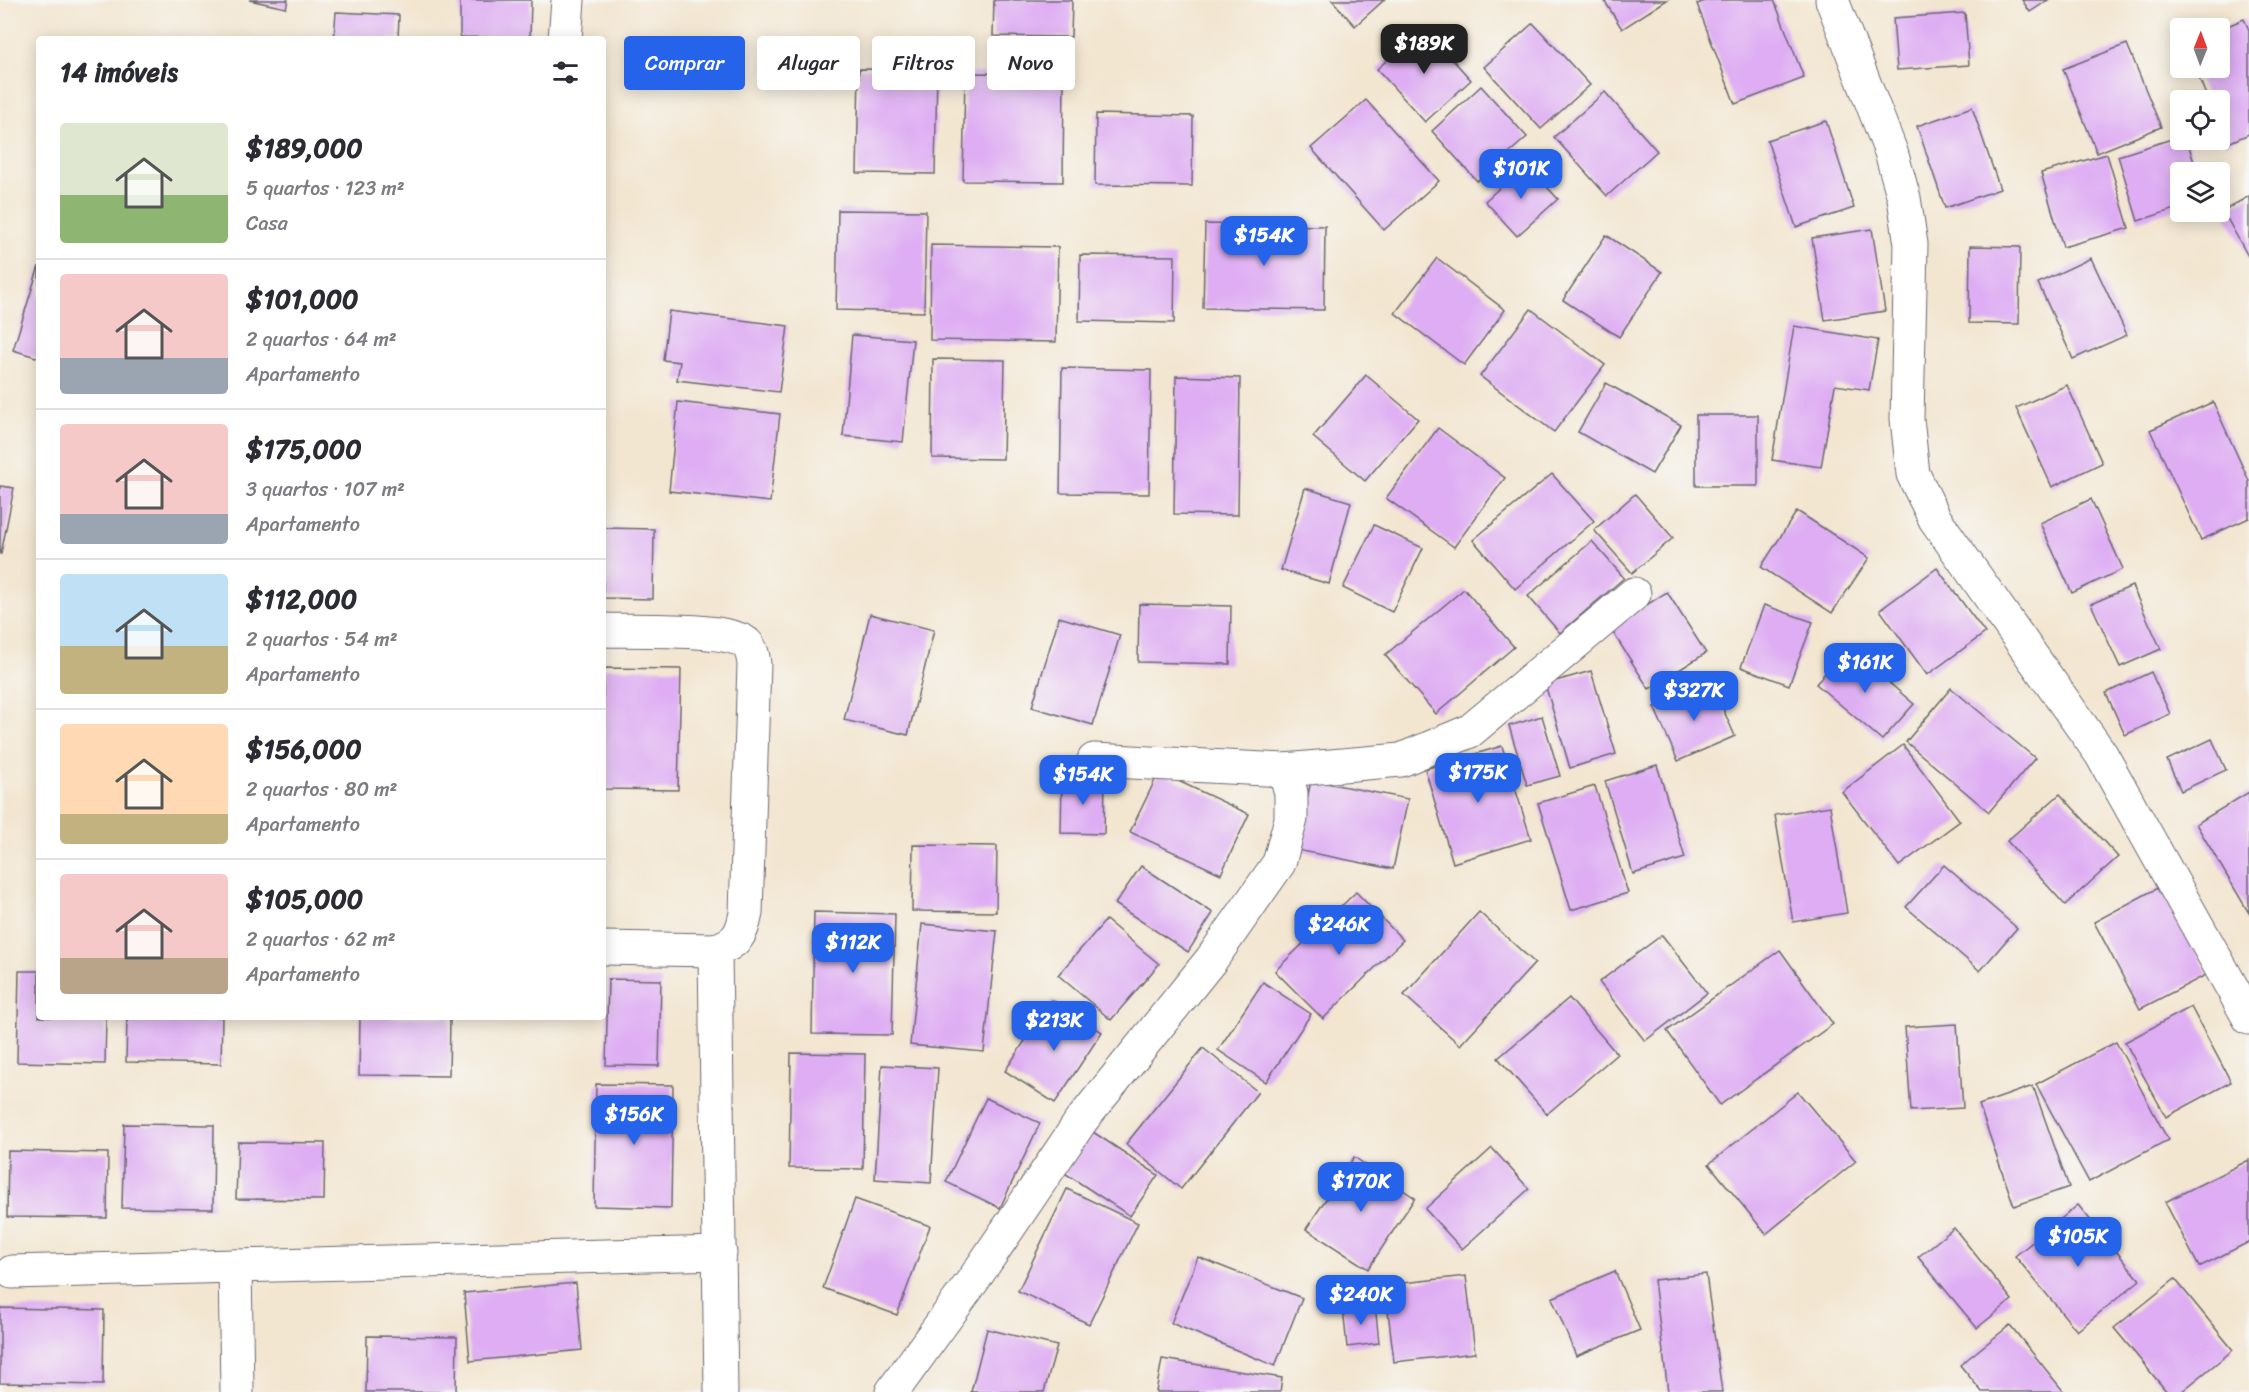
<!DOCTYPE html>
<html lang="pt">
<meta charset="utf-8">
<style>
:root{--surface:#fff;--page:#f7f7f7;--text:#2b2b33;--muted:#7c7c81;--line:#e1e1e2;--accent:#2563eb}
body{margin:0;font-family:Sriracha,sans-serif;background:var(--page);color:var(--text);height:100vh;display:flex;flex-direction:column;font-size:22px;white-space:nowrap}
*{box-sizing:border-box;margin:0}
p{font-size:20px;color:var(--muted)}
.icon{flex:none;width:33px;height:33px;fill:none;stroke:currentColor;stroke-width:2;stroke-linecap:round;stroke-linejoin:round}
.map{position:relative;flex:1;overflow:hidden}
.sheet{position:absolute;left:36px;top:36px;width:570px;height:984px;display:flex;flex-direction:column;background:var(--surface);border-radius:6px;box-shadow:0 3px 15px #0003}
.sheet>*{flex:none}
.hud{position:absolute;left:624px;top:36px;width:570px;height:54px;display:flex;gap:12px}
.needle{width:39px;rotate:1deg}
.controls{position:absolute;left:2170px;top:18px;display:grid;gap:12px}
.controls a{display:grid;place-items:center;width:60px;height:60px;border-radius:6px;background:var(--surface);box-shadow:0 3px 15px #0003;font-size:30px}
.price{position:absolute;translate:-50% -51px;padding:0 14px;border-radius:12px;background:var(--accent);color:#fff;font-size:20px;line-height:39px;filter:drop-shadow(0 2px 3px #0008)}
.price::after{content:'';position:absolute;left:50%;top:36px;width:18px;height:14px;margin-left:-9px;background:inherit;clip-path:polygon(0 0,100% 0,50% 100%)}
.price.active{background:#222;color:#fff}
ul{padding:0;list-style:none}
li{display:flex;align-items:center;gap:18px;height:150px;padding:0 24px}
li+li{border-top:2px solid var(--line)}
li span{display:grid;place-items:center;flex:none;width:168px;height:120px;border-radius:6px;color:#555}
li>.icon{margin-inline-start:auto}
span .icon{width:72px;height:72px;fill:#fffc;stroke-width:1}
li b{font-size:26px}
h2{display:flex;justify-content:space-between;align-items:center;height:72px;padding:0 24px;font-size:26px}
.tag{padding:0 21px;border-radius:6px;background:var(--surface);box-shadow:0 3px 15px #0003;font-size:21px;line-height:54px}
.tag.active{background:var(--accent);color:#fff}
.map>svg:first-child{display:block}
.building{fill:#deadf3}
.lines{fill:none;stroke-linecap:round;stroke-linejoin:round}
.minor-casing{stroke:#6b6770;stroke-width:35}
.minor{stroke:#fff;stroke-width:33}
</style>
<div class="map">
<svg width="2249" height="1392" viewBox="0 0 2249 1392">
<rect width="100%" height="100%" fill="#f6f6f2"/>
<filter id="ink" filterUnits="userSpaceOnUse"><feTurbulence type="fractalNoise" baseFrequency=".0167" numOctaves="2"/><feDisplacementMap in="SourceGraphic" scale="12" xChannelSelector="R" yChannelSelector="G"/><feConvolveMatrix kernelMatrix="1 2 1 2 8 2 1 2 1" color-interpolation-filters="sRGB"/></filter>
<filter id="wash" filterUnits="userSpaceOnUse"><feTurbulence type="fractalNoise" baseFrequency=".008" numOctaves="4" result="noise"/><feDisplacementMap in="SourceGraphic" scale="24" xChannelSelector="R" yChannelSelector="G"/><feGaussianBlur stdDeviation="1.35" result="paint"/><feColorMatrix in="noise" values="0 0 0 0 0 0 0 0 0 0 0 0 0 0 0 0 0 1.4 0 .05"/><feComposite in="paint" operator="in"/></filter>
<g filter="url(#wash)">
<rect width="100%" height="100%" fill="#f3e6d1"/>
<g id="blocks">
<g class="building">
<path d="M249 0H288L286 8Z"/>
<path d="M460 0H531L530 38 460 37Z"/>
<path d="M994 0H1072L1071 37 993 36Z"/>
<path d="M1332 0H1384L1355 26Z"/>
<path d="M1604 0H1667L1622 29Z"/>
<path d="M1708 0H1774L1804 78 1735 104 1697 4Z"/>
<path d="M2022 0H2048L2030 12Z"/>
<path d="M336 12 399 15 398 39H334Z"/>
<path d="M1965 13 1969 65 1897 70 1893 18Z"/>
<path d="M2244 19 2249 30V134L2226 144 2220 129V100H2208L2195 68H2220V29Z"/>
<path d="M1533 23 1590 85 1541 129 1484 67Z"/>
<path d="M1424 28 1471 80 1425 122 1377 69Z"/>
<path d="M2127 44 2161 127 2097 153 2063 69Z"/>
<path d="M859 69 937 70 935 174 857 173Z"/>
<path d="M965 73 1064 74 1063 182 963 181Z"/>
<path d="M1481 86 1527 137 1477 181 1432 131Z"/>
<path d="M1605 92 1657 151 1607 196 1554 137Z"/>
<path d="M1366 100 1439 181 1384 230 1311 148Z"/>
<path d="M1972 107 2000 189 1945 208 1917 126Z"/>
<path d="M1096 114 1193 116 1192 186 1095 185Z"/>
<path d="M1826 121 1854 208 1796 227 1767 140Z"/>
<path d="M2181 136V140H2187L2197 172H2181V207L2138 221 2118 156Z"/>
<path d="M2107 154 2129 228 2063 247 2041 173Z"/>
<path d="M1526 164 1558 199 1517 236 1485 201Z"/>
<path d="M2249 196V258L2223 211Z"/>
<path d="M838 210 926 211 924 312 836 310Z"/>
<path d="M1205 224 1325 226 1324 310 1203 308Z"/>
<path d="M1872 229 1885 311 1825 320 1812 238Z"/>
<path d="M1606 235 1662 272 1619 337 1563 300Z"/>
<path d="M931 245 1058 247 1056 342 930 340Z"/>
<path d="M1970 246 2020 247 2019 324 1969 323Z"/>
<path d="M1080 255 1175 256 1174 323 1079 321Z"/>
<path d="M1437 258 1505 310 1464 365 1395 313Z"/>
<path d="M2091 258 2127 335 2073 359 2038 283Z"/>
<path d="M39 266V358L13 350Z"/>
<path d="M1531 309 1605 365 1554 432 1480 376Z"/>
<path d="M669 311 788 326 779 392 677 380 680 362 663 360Z"/>
<path d="M1794 326 1878 340 1869 390 1835 385 1821 467 1772 460Z"/>
<path d="M852 335 913 340 903 442 843 436Z"/>
<path d="M933 359 1005 360 1003 459 932 458Z"/>
<path d="M1062 368 1151 370 1149 494 1060 493Z"/>
<path d="M1366 375 1418 419 1365 481 1313 437Z"/>
<path d="M1176 376 1240 378 1238 515 1174 514Z"/>
<path d="M1606 383 1681 425 1652 474 1578 432Z"/>
<path d="M2067 385 2102 463 2052 487 2016 408Z"/>
<path d="M678 402 780 414 770 502 669 491Z"/>
<path d="M2213 402 2249 481V518L2201 540 2150 430Z"/>
<rect x="1696" y="415" width="62" height="71"/>
<path d="M1438 428 1505 478 1454 547 1386 498Z"/>
<path d="M1552 474 1594 521 1515 589 1473 540Z"/>
<path d="M0 486 14 488 1 554H0Z"/>
<path d="M1305 488 1351 502 1329 584 1281 570Z"/>
<path d="M1635 494 1673 538 1632 573 1594 530Z"/>
<path d="M2091 499 2123 569 2072 593 2040 523Z"/>
<path d="M1797 511 1869 558 1832 613 1761 567Z"/>
<path d="M1374 525 1423 548 1392 612 1343 588Z"/>
<path d="M603 528 654 529 653 599 603 598Z"/>
<path d="M1592 541 1624 578 1560 633 1528 596Z"/>
<path d="M1937 568 1985 633 1927 675 1880 610Z"/>
<path d="M2132 586 2161 649 2120 667 2091 604Z"/>
<path d="M1464 589 1514 647 1436 714 1385 655Z"/>
<path d="M1667 592 1706 653 1649 689 1610 628Z"/>
<path d="M1139 604 1231 606 1230 664 1138 662Z"/>
<path d="M1764 605 1813 622 1789 685 1741 667Z"/>
<path d="M870 614 934 630 908 735 844 720Z"/>
<path d="M1059 617 1120 635 1093 725 1032 707Z"/>
<path d="M1847 647 1914 704 1882 740 1816 684Z"/>
<path d="M603 668 681 669 678 790 603 789Z"/>
<path d="M1591 671 1616 754 1570 768 1545 684Z"/>
<path d="M2151 672 2170 714 2125 735 2106 693Z"/>
<path d="M1711 682 1735 736 1678 761 1654 707Z"/>
<path d="M1951 688 2035 758 1989 812 1906 742Z"/>
<path d="M1542 716 1560 776 1527 785 1509 726Z"/>
<path d="M2212 739 2226 770 2181 791 2167 760Z"/>
<path d="M1903 745 1960 821 1899 866 1842 792Z"/>
<path d="M1502 746 1531 839 1453 863 1425 769Z"/>
<path d="M1657 765 1685 858 1633 874 1605 781Z"/>
<path d="M1159 772 1249 814 1221 874 1130 832Z"/>
<path d="M1062 778 1105 779 1104 834 1061 833Z"/>
<path d="M1311 780 1408 799 1393 869 1297 850Z"/>
<path d="M1595 786 1628 893 1571 910 1538 803Z"/>
<path d="M2249 792V913L2196 824Z"/>
<path d="M2060 794 2118 857 2065 905 2007 841Z"/>
<path d="M1830 806 1847 913 1793 922 1775 815Z"/>
<path d="M913 845 997 846 996 912 912 911Z"/>
<path d="M1944 865 2017 928 1980 971 1906 907Z"/>
<path d="M1141 866 1213 913 1188 952 1115 904Z"/>
<path d="M2161 886 2208 974 2140 1009 2094 922Z"/>
<path d="M1356 892 1403 940 1323 1019 1275 971Z"/>
<path d="M814 912 895 914 892 1035 812 1034Z"/>
<path d="M1479 912 1535 963 1460 1045 1404 995Z"/>
<path d="M1106 920 1159 964 1111 1020 1058 975Z"/>
<path d="M922 924 997 931 984 1052 910 1045Z"/>
<path d="M1662 935 1707 993 1645 1041 1599 982Z"/>
<path d="M1780 950 1833 1024 1720 1105 1667 1031Z"/>
<path d="M19 971H39V1017H106L105 1064 17 1062Z"/>
<path d="M608 979 661 980 659 1066 606 1065Z"/>
<path d="M1263 982 1311 1014 1266 1082 1218 1050Z"/>
<path d="M1569 998 1617 1054 1547 1114 1498 1058Z"/>
<path d="M1052 1000 1102 1032 1055 1103 1005 1071Z"/>
<path d="M2191 1007 2231 1082 2166 1117 2125 1042Z"/>
<path d="M127 1017H222L221 1064 126 1062Z"/>
<path d="M360 1017H450L449 1076 359 1075Z"/>
<path d="M1957 1024 1963 1108 1911 1111 1905 1027Z"/>
<path d="M2116 1042 2168 1140 2089 1182 2036 1084Z"/>
<path d="M1203 1048 1258 1092 1181 1189 1126 1144Z"/>
<path d="M791 1053 865 1054 863 1169 789 1168Z"/>
<path d="M882 1065 938 1068 931 1183 875 1179Z"/>
<path d="M596 1084 673 1085 671 1208 594 1206Z"/>
<path d="M2033 1086 2069 1187 2014 1206 1979 1105Z"/>
<path d="M1798 1092 1856 1161 1766 1234 1709 1164Z"/>
<path d="M986 1098 1040 1123 1000 1208 946 1182Z"/>
<path d="M124 1124 214 1125 213 1209 122 1208Z"/>
<path d="M1090 1130 1158 1175 1130 1216 1063 1172Z"/>
<path d="M238 1142 325 1143 324 1200 236 1199Z"/>
<path d="M1492 1148 1529 1189 1462 1249 1425 1209Z"/>
<path d="M8 1151 108 1153 107 1218 7 1217Z"/>
<path d="M1354 1157 1415 1198 1368 1269 1306 1229Z"/>
<path d="M2249 1160V1242L2199 1267 2165 1202Z"/>
<path d="M1067 1189 1138 1223 1089 1324 1018 1291Z"/>
<path d="M855 1199 930 1226 897 1315 823 1288Z"/>
<path d="M2078 1205 2140 1280 2077 1331 2015 1256Z"/>
<path d="M1954 1228 2012 1300 1977 1328 1918 1257Z"/>
<path d="M1198 1257 1302 1298 1275 1366 1171 1323Z"/>
<path d="M1615 1271 1640 1330 1576 1356 1552 1298Z"/>
<path d="M1706 1274 1722 1392H1668L1654 1280Z"/>
<path d="M1466 1276 1475 1353 1394 1362 1385 1285Z"/>
<path d="M2175 1279 2233 1350 2181 1392H2167L2114 1328Z"/>
<path d="M576 1283 582 1350 470 1361 464 1293Z"/>
<path d="M1375 1304 1379 1343 1347 1347 1343 1308Z"/>
<path d="M0 1308 104 1310 103 1385 0 1383Z"/>
<path d="M2010 1325 2064 1392H1982L1960 1365Z"/>
<path d="M987 1329 1057 1346 1044 1392H971Z"/>
<path d="M367 1336 457 1337 456 1392H366Z"/>
<path d="M1162 1359 1282 1378 1280 1392H1156Z"/>
</g>
</g>
</g>
<g filter="url(#ink)">
<use href="#blocks" fill-opacity="0" stroke="#6b6770" stroke-width="1.5"/>
<g class="lines">
<defs>
<g id="minor">
<path d="M1832 0 1891 152 1904 198 1911 244 1907 419 1913 474 1935 519 2101 754 2249 1018"/>
<path d="M565 39 568 0"/>
<path d="M603 630C632 631 725 627 746 643 752 649 753 656 754 664L746 913C742 934 737 944 715 950L721 1392"/>
<path d="M1094 760 1284 770 1401 760 1470 731 1634 594"/>
<path d="M603 948 715 950"/>
<path d="M235 1266 237 1392"/>
<path d="M12 1272 720 1253"/>
<path d="M892 1392 974 1279 1081 1121 1211 960 1279 863 1291 819V793L1284 770"/>
</g>
</defs>
<use href="#minor" class="minor-casing"/>
<use href="#minor" class="minor"/>
</g>
</g>
</svg>
<div class="controls">
<a><svg class="needle" viewBox="-14 -14 28 28"><path d="M0-13l5 13h-10z" fill="#e53935"/><path d="M0 13l5-13h-10z" fill="#7c7c81"/></svg></a>
<a><svg class="icon" aria-label="locate" viewBox="0 0 24 24"><circle cx="12" cy="12" r="6"/><path d="M12 2v4M12 18v4M2 12h4M18 12h4"/></svg></a>
<a><svg class="icon" aria-label="layers" viewBox="0 0 24 24"><path d="M12 4l9 5-9 5-9-5zM3 14l9 5 9-5"/></svg></a>
</div>
<b class="price active" style="left:1424px;top:75px">$189K</b>
<b class="price" style="left:1521px;top:200px">$101K</b>
<b class="price" style="left:1264px;top:267px">$154K</b>
<b class="price" style="left:1865px;top:694px">$161K</b>
<b class="price" style="left:1694px;top:722px">$327K</b>
<b class="price" style="left:1478px;top:804px">$175K</b>
<b class="price" style="left:1083px;top:806px">$154K</b>
<b class="price" style="left:1339px;top:956px">$246K</b>
<b class="price" style="left:853px;top:974px">$112K</b>
<b class="price" style="left:1054px;top:1052px">$213K</b>
<b class="price" style="left:634px;top:1146px">$156K</b>
<b class="price" style="left:1361px;top:1213px">$170K</b>
<b class="price" style="left:2078px;top:1268px">$105K</b>
<b class="price" style="left:1361px;top:1326px">$240K</b>
<div class="hud">
<a class="tag active">Comprar</a>
<a class="tag">Alugar</a>
<a class="tag">Filtros</a>
<a class="tag">Novo</a>
</div>
<section class="sheet">
<h2>14 imóveis<svg class="icon" aria-label="filters" viewBox="0 0 24 24"><path d="M4 7h16M4 17h16"/><circle cx="9" cy="7" r="2"/><circle cx="15" cy="17" r="2"/></svg></h2>
<ul>
<li><span style="background:linear-gradient(#dfe7d0 60%,#8fb573 0)"><svg class="icon" aria-label="home" viewBox="0 0 24 24"><path d="M3 11l9-7 9 7M6 9v11h12V9"/></svg></span><div><b>$189,000</b><p>5 quartos · 123 m²</p><p>Casa</p></div></li>
<li><span style="background:linear-gradient(#f6c9c9 70%,#9aa5b1 0)"><svg class="icon" aria-label="home" viewBox="0 0 24 24"><path d="M3 11l9-7 9 7M6 9v11h12V9"/></svg></span><div><b>$101,000</b><p>2 quartos · 64 m²</p><p>Apartamento</p></div></li>
<li><span style="background:linear-gradient(#f6c9c9 75%,#9aa5b1 0)"><svg class="icon" aria-label="home" viewBox="0 0 24 24"><path d="M3 11l9-7 9 7M6 9v11h12V9"/></svg></span><div><b>$175,000</b><p>3 quartos · 107 m²</p><p>Apartamento</p></div></li>
<li><span style="background:linear-gradient(#bfe0f5 60%,#c2b280 0)"><svg class="icon" aria-label="home" viewBox="0 0 24 24"><path d="M3 11l9-7 9 7M6 9v11h12V9"/></svg></span><div><b>$112,000</b><p>2 quartos · 54 m²</p><p>Apartamento</p></div></li>
<li><span style="background:linear-gradient(#ffd9b3 75%,#c2b280 0)"><svg class="icon" aria-label="home" viewBox="0 0 24 24"><path d="M3 11l9-7 9 7M6 9v11h12V9"/></svg></span><div><b>$156,000</b><p>2 quartos · 80 m²</p><p>Apartamento</p></div></li>
<li><span style="background:linear-gradient(#f6c9c9 70%,#b9a48a 0)"><svg class="icon" aria-label="home" viewBox="0 0 24 24"><path d="M3 11l9-7 9 7M6 9v11h12V9"/></svg></span><div><b>$105,000</b><p>2 quartos · 62 m²</p><p>Apartamento</p></div></li>
</ul>
</section>
</div>
